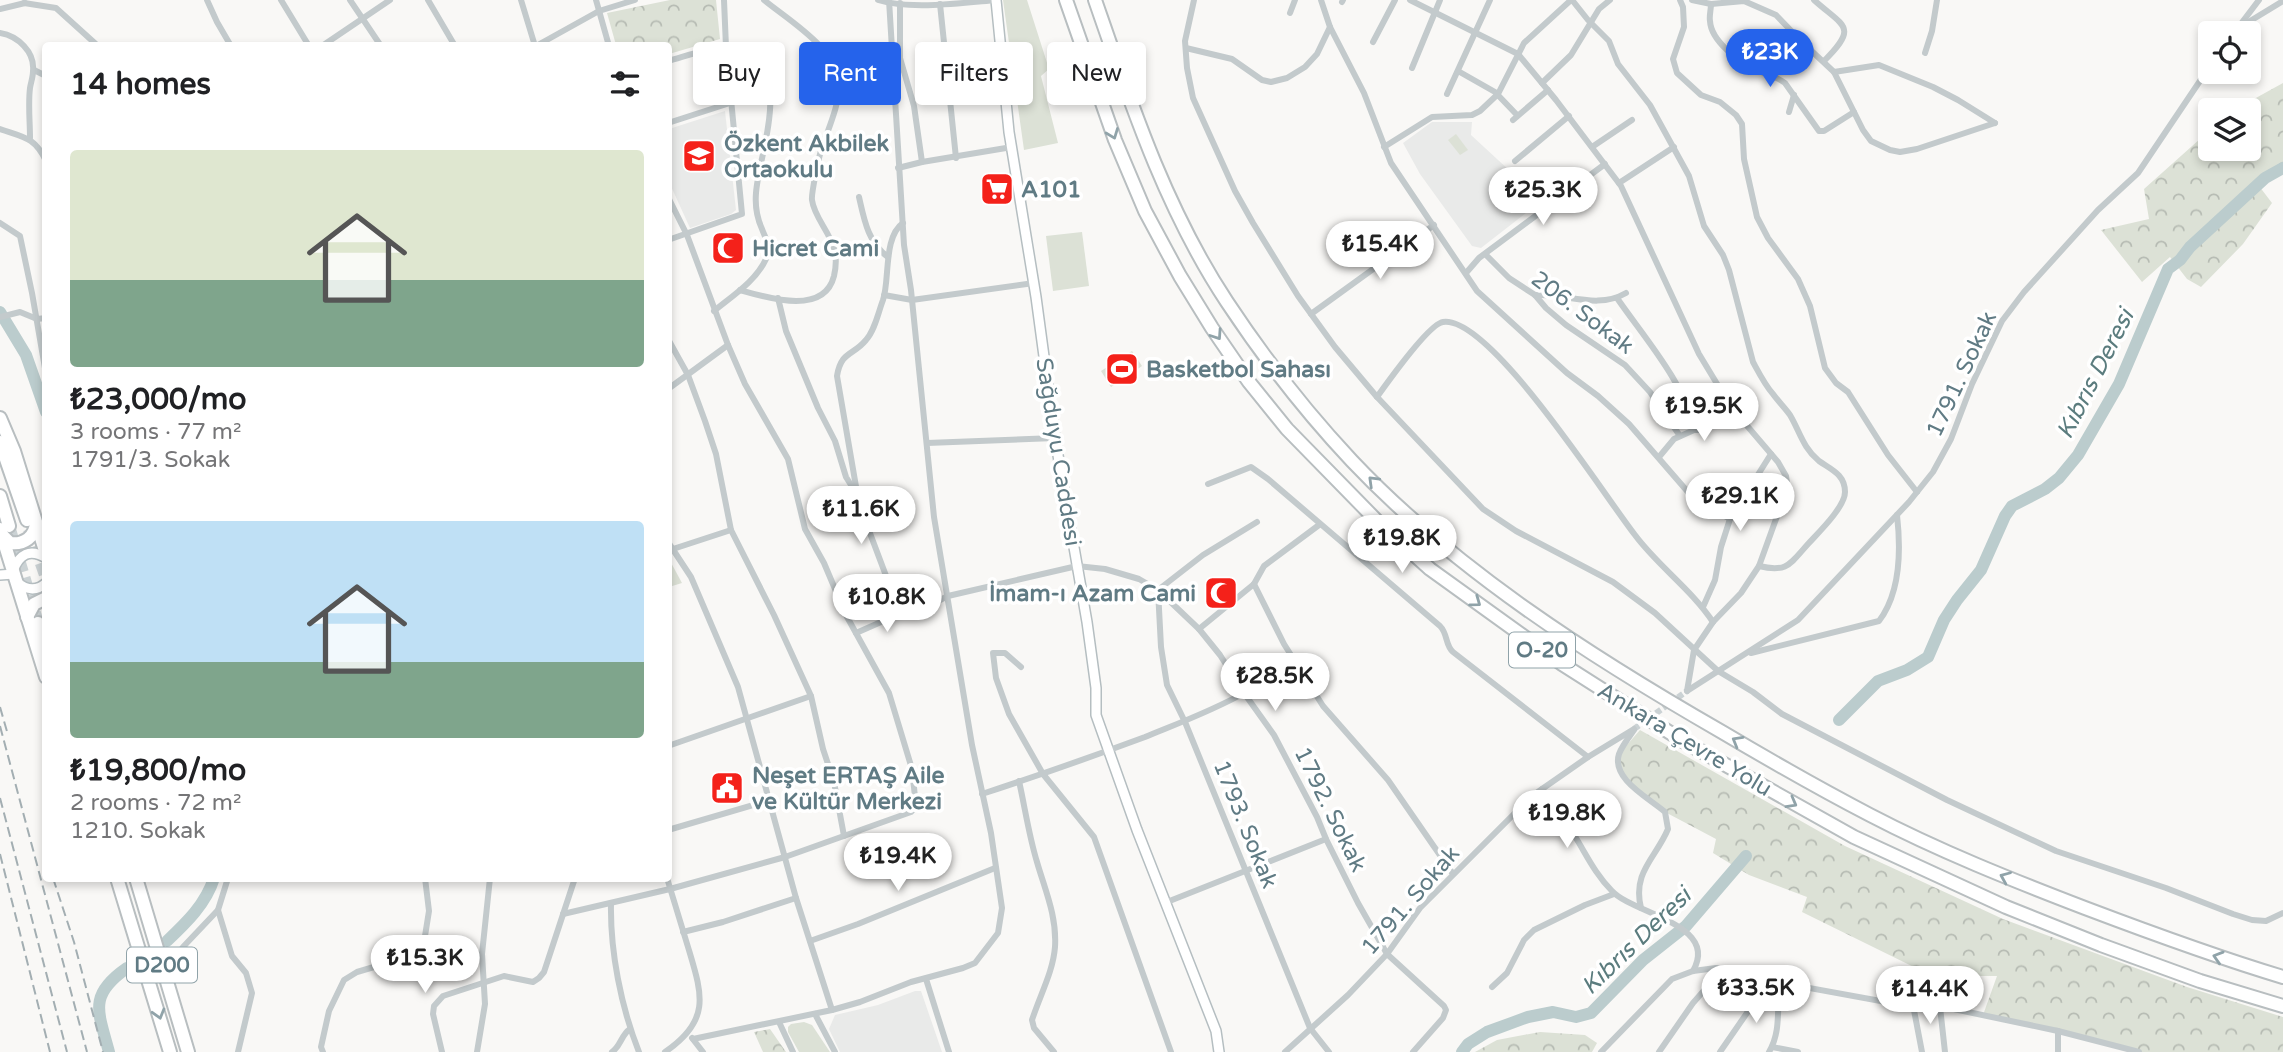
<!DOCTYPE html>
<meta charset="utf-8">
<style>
:root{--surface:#fff;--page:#f6f6f6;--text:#202124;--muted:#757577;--accent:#2563eb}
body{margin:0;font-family:"Varela Round",sans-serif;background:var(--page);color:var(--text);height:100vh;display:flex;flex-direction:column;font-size:26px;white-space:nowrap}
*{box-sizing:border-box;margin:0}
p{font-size:23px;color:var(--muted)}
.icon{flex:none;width:38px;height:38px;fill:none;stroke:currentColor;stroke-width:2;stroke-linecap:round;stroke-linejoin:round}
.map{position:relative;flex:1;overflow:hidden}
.panel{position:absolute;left:42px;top:42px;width:630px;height:840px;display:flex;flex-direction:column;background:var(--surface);border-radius:7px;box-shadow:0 4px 10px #0003}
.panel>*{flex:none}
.guide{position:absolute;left:693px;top:42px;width:665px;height:63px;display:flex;gap:14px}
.tools{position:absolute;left:2198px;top:21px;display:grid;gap:14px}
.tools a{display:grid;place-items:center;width:63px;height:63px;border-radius:7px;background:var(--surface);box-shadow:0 4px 10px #0003;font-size:35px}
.price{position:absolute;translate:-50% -60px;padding:0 16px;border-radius:24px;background:#fff;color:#222;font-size:23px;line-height:46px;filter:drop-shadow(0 2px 4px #0008)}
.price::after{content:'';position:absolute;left:50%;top:42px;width:21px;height:16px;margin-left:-10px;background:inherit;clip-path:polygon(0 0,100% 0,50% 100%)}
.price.selected{background:var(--accent);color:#fff}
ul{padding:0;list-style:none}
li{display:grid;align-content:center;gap:14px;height:371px;padding:0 28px}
li span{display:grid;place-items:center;height:217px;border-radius:7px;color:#555}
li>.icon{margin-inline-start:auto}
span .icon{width:126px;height:126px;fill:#fffc;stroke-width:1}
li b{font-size:30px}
h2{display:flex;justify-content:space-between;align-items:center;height:84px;padding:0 28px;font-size:30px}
.chip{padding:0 24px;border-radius:7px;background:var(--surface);box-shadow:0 4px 10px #0003;font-size:24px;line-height:63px}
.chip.selected{background:var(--accent);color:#fff}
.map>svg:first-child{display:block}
.built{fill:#e9eae9}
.grass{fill:#dce1d6}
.forest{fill:url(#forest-crowns)}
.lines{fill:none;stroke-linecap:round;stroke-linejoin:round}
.river{stroke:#bbcccd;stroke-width:12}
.street-tunnel{stroke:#cbd2d4;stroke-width:6;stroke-dasharray:6 3;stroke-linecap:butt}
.highway-tunnel{stroke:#cbd2d4;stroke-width:12;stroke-dasharray:12 6;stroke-linecap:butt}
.secondary-casing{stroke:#b5bec1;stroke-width:12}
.highway-casing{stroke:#b8bec0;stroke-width:16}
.street{stroke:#c3cacc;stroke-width:6}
.secondary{stroke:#fff;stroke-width:9}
.highway{stroke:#fff;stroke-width:12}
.rail{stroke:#a3aeb2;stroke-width:2;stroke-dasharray:10 5;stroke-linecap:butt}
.oneway{stroke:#90a3a9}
.labels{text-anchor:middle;stroke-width:7;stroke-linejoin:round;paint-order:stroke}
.shield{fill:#fff;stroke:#90a3a9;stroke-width:2}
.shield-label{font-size:21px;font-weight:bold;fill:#607b84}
.poi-label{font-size:23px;font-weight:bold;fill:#607b84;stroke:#fff;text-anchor:start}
.street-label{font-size:23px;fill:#607b84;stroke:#fff}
.water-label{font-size:24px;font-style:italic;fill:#5b7c7e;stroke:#fff}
</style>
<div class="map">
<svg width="2283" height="1052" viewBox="0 0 2283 1052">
<defs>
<pattern id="forest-crowns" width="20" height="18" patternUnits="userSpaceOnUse" patternTransform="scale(1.75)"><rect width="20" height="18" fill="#dce1d6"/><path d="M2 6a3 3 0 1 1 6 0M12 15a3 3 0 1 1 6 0" fill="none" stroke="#b6bbb3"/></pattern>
</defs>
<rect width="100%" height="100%" fill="#f9f8f6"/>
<g class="built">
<path d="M725 111 736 210 731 214 690 228 669 182V129Z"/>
<path d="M1432 122H1472L1471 135 1510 171 1536 202 1535 206 1481 248 1472 246 1420 174 1403 143Z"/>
<path d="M915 991H921L942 1052H840L829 1029 835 1015 878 1005Z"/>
</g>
<g class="grass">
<path d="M1003 0H1027L1049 69 1041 76 1058 143 1024 150Z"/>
<path d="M1456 134 1468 150 1460 155 1448 140Z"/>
<path d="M1082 232 1089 286 1053 291 1046 236Z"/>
<path d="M1132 351 1142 366 1111 387 1101 371Z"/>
<path d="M669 559 682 583 669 587 668 562Z"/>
<path d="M804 1022 812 1025 830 1052H799L788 1032V1027L791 1024Z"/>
</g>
<g class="forest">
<path d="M670 0H716L720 39 669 54 668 46 616 45 607 13Z"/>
<path d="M2283 83V165L2256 182 2272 203 2243 244 2201 287 2187 279 2170 257 2142 282 2101 230 2149 219 2144 189 2210 130V149H2249V110H2234Z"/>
<path d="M1640 730 1845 846 2003 919 2187 987 2283 1017V1052H2139L1983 1015 1997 976H1932L1802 912 1807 897 1749 875 1713 853 1716 839 1665 812 1622 775 1619 754Z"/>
<path d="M770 1029 786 1052H763L754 1032Z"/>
<path d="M1540 1032 1585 1035 1597 1043 1592 1052H1475L1497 1040Z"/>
</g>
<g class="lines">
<g class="river">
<path d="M0 312 26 355 46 412"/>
<path d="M1839 720 1878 681 1907 670 1928 657 1944 620 1957 600 1981 570 2005 516 2012 506 2045 489 2059 478 2078 455 2119 384 2168 269 2180 260 2190 247 2265 178 2283 168"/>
<path d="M167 941C186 923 206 904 214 878"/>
<path d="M109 1052C98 1011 88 995 127 968"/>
<path d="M1462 1052 1468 1044 1487 1032 1528 1017 1553 1012 1576 1017 1591 1013 1643 960 1686 926 1746 856"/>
</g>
<path class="street-tunnel" d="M1634 729 1687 691"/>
<g class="highway-tunnel">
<path d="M9 526 38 623"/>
<path d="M29 529 46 578"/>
</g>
<defs>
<g id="secondary">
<path d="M996 0 1009 132 1036 297 1055 438 1087 622 1096 688V715L1137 830 1216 1031 1219 1052"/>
<path d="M13 571C19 554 30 548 46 558"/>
<path d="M0 575 14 574"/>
<path d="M17 582C26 590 36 592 46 583"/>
</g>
<g id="highway">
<path d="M1066 0 1115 140 1145 211 1180 276 1212 328 1249 382 1287 429 1378 522 1430 569 1562 664 1683 741 1854 837 2006 907 2101 945 2200 981 2283 1006"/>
<path d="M1095 0C1131 104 1166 210 1227 302 1264 358 1306 412 1352 461 1455 570 1593 658 1722 732 1771 761 1820 789 1870 815 1939 851 2012 880 2085 908 2151 933 2216 957 2283 977"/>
<path d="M0 418 14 451 46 554"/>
<path d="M0 442 27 520"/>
<path d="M0 496 9 526"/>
<path d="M0 529 46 677"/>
<path d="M2 535 10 543C24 545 35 537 36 523"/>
<path d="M27 617 34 604 46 598"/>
<path d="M38 623 46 646"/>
<path d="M117 878 170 1052"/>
<path d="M136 878 188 1052"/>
</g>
</defs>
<use href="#secondary" class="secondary-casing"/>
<use href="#highway" class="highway-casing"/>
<g class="street">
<path d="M207 0 217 22 231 46"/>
<path d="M281 0 309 46"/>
<path d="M350 0 381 46"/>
<path d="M428 0 455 46"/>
<path d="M521 0 535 46"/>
<path d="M596 0 609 46"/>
<path d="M878 0C910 10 962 3 996 0"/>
<path d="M1194 0 1185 41 1187 68 1193 98 1235 191 1253 223 1298 296 1335 347 1377 397 1483 509 1516 531 1613 582 1655 613 1718 671 1753 692 1782 714 1947 800 2056 851 2166 888 2233 914 2252 920 2266 921 2283 913"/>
<path d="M1321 0 1330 27 1364 93 1391 163 1477 291 1567 373 1598 396 1629 424 1694 499 1730 519"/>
<path d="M1410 0 1518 54 1556 100 1621 186 1699 354 1731 407 1778 462 1786 476 1788 490 1776 519 1759 566 1741 593 1713 622 1694 650 1687 691"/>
<path d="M1572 0 1588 20 1609 41 1618 64 1650 105 1689 176 1704 226 1723 255 1729 270 1753 362C1759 373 1765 385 1773 394 1778 401 1785 408 1790 415 1800 432 1803 448 1819 461 1830 469 1845 474 1845 492 1845 507 1818 533 1808 544 1790 564 1787 573 1759 566"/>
<path d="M1680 0 1683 7 1684 27 1673 59 1677 73 1701 95 1720 102 1736 115 1742 124 1744 159 1757 217 1768 238 1798 279 1810 306 1825 368 1836 383 1848 392 1888 455 1917 492"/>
<path d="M1692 0 1711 4 1744 1 1776 15 1802 42 1834 72 1863 130 1871 141 1890 150 1900 152 1917 149 1995 123"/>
<path d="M1814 0C1844 27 1859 26 1824 61"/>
<path d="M1342 2 1343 0"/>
<path d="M24 3 56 8 98 46"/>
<path d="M900 3V58L914 106 922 162"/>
<path d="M940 4 956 158"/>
<path d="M1711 4C1711 10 1709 16 1710 21 1711 41 1739 62 1755 69 1765 74 1776 76 1785 83L1819 131H1824L1854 112"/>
<path d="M0 9 25 3"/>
<path d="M1290 13 1295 0"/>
<path d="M2237 29 2283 1"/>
<path d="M0 33C18 36 35 52 33 71 33 77 31 82 30 88 28 104 30 122 30 138"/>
<path d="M2234 33 2259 0"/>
<path d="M1373 42 1395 0"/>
<path d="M322 46 390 0"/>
<path d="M536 46 599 11 635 0"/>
<path d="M1186 48 1232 59 1262 80 1271 82 1287 78 1305 67 1317 54 1330 27"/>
<path d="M1925 53 1932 31 1937 0"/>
<path d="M668 61C683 57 711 47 725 47 733 47 744 52 750 56 790 87 759 152 756 193 755 205 757 218 762 229 766 240 772 247 766 259 756 281 732 296 714 311"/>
<path d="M1412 68 1440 0"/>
<path d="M34 70 46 76"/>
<path d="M1458 71 1495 92 1517 115"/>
<path d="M1834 72 1879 65 1933 87 1958 100 1995 123"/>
<path d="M1542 83 1571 55 1599 9 1610 0"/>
<path d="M1447 94 1490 0"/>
<path d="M1789 112 1794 95"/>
<path d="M1513 120 1548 90"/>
<path d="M668 123 733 102"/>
<path d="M0 129C23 137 35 137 46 161"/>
<path d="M1384 147 1432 117 1472 115 1480 111 1498 94 1524 43 1571 0"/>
<path d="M1592 147 1632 120"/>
<path d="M1515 161 1569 116"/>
<path d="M898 168 922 162 1012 147"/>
<path d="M1619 183 1674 147"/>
<path d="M859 197C864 219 868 243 888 257"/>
<path d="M0 223 20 236 32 293 46 374"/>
<path d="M903 223C883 237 890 280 883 300 878 313 875 330 866 340 853 356 841 351 837 376L859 504 897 605 906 611 926 607 948 596 1077 566 1105 569 1139 579 1158 590 1199 629 1220 655 1244 693 1274 735 1317 817 1326 839 1358 903 1387 954 1444 1006 1446 1010 1443 1018 1413 1052"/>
<path d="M668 240 742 214 726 47 724 0"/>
<path d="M1485 254 1509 278 1535 295 1546 308 1566 325 1625 365 1650 392 1680 436"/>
<path d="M1466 273 1479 258 1605 164"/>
<path d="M740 290C768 298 824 316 834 276 836 267 837 258 834 249 830 232 814 217 812 200 811 195 819 155 822 148 828 129 839 106 839 86 840 50 788 20 764 0"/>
<path d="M884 295 912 300 1034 283"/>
<path d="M1535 295C1566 293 1597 310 1626 293"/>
<path d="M778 298 786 331 818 408 835 441 846 477 851 485 857 489"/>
<path d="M1617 298C1643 336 1686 384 1694 430"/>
<path d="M1311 314 1434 225"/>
<path d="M0 317 20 312 37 319 46 318"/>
<path d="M668 339 688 375 705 421 716 454 731 530 774 615 811 696 823 749 834 782 844 836"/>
<path d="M668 389 728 345"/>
<path d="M1377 397C1387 383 1429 324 1443 322 1490 315 1605 497 1635 535 1658 566 1691 589 1713 622"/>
<path d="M927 443 1055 438"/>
<path d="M1659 457 1674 439 1694 430H1704L1735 412"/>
<path d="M1208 484 1251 467 1268 479 1440 626C1448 634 1445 645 1453 652L1588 757"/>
<path d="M1257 522 1203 555 1158 590 1161 647 1167 685 1185 722 1310 1028 1329 1052"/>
<path d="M668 542 691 577 738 687 796 898 832 1010"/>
<path d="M673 549 731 530"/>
<path d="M1254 584 1284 644 1323 706 1388 780 1453 874"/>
<path d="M1703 607 1715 580 1721 547 1730 519 1771 454"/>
<path d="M1199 629 1254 584 1264 566 1319 525"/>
<path d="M856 633 906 611"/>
<path d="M1751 653 1879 621C1901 592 1901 550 1897 515"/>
<path d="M1021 667 1005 653H993L996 678 1009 714 1043 774 1094 837 1171 1052"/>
<path d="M1687 691 1798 620 1909 502 1933 472 1951 439 1972 384 2002 321 2024 292 2098 210 2138 173 2210 66"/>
<path d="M1634 730C1629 737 1622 746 1619 754 1611 779 1649 798 1665 812L1668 829C1656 858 1632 872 1641 908"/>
<path d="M668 746 811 696"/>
<path d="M1019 781C1025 808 1029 836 1037 862 1045 890 1057 916 1055 947 1053 972 1040 995 1032 1020L1034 1028 1054 1052"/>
<path d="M1542 789C1553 805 1565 821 1576 838 1587 856 1596 875 1612 891 1633 914 1720 924 1693 971"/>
<path d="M982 794C1037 776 1091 757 1145 737 1179 723 1212 711 1244 693"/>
<path d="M668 830 770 800"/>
<path d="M1167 902 1326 839"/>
<path d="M611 903C610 951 621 1007 639 1052"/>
<path d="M218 910 232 956 246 973 252 993 238 1052"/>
<path d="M563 914 670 889 785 857 911 812 916 806 912 769 889 693 846 615 824 563 805 529 788 459 745 384 728 345 687 235 668 197"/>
<path d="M683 932 723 922 796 898"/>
<path d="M810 941 858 924 995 868"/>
<path d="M165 970 183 947 218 910 228 878"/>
<path d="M926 979 949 1052"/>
<path d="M1492 987 1507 973 1524 940 1534 930 1585 905 1614 894"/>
<path d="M1913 1005 1922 1052"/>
<path d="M1940 1007 1945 1052"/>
<path d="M815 1014 835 1052"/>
<path d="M779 1022 793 1052"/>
<path d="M692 1038 703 1052"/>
<path d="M693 1039 832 1010 860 1002 911 982 963 968 975 963 998 933 1002 908 991 833 972 745 934 517 911 290 904 245 889 0"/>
<path d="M1772 1047 1798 1052"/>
<path d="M323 1052 321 1047 329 1011 344 980 357 972 384 964 419 948 425 936 429 911 425 878"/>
<path d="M442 1052 433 1014 434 1006 443 996 504 976 533 982 539 978 544 972 575 878"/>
<path d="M477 1052 485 1004 482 954 490 878"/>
<path d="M612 1052C621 1046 621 1035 630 1029"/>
<path d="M665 1052C712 1020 702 994 688 947 681 924 674 901 667 878"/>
<path d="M1285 1052 1348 995 1387 954 1420 908 1532 796 1588 757 1634 729"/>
<path d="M1601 1052 1672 979 1693 971 1716 968 1749 977 1897 1004 1949 1008 2058 1031 2139 1052"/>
<path d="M1659 1052 1693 1003 1722 970"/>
<path d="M1720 1052 1769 981"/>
<path d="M1769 1052C1782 1030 1776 1007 1780 983"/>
<path d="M2058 1052V1031"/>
</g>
<use href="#secondary" class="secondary"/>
<use href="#highway" class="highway"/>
<g class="rail">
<path d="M0 707 8 735"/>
<path d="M0 726 87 1052"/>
<path d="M0 798 67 1052"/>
<path d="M0 854 50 1052"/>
<path d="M53 878 74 942 103 1052"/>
</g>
</g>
<defs><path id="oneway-chevron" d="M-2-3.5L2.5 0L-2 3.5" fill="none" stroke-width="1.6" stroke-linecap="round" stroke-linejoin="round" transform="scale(1.75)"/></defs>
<g class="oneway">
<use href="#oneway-chevron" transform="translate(1113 134) rotate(69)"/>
<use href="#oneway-chevron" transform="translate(1217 335) rotate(56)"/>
<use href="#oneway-chevron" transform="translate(1373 481) rotate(-136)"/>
<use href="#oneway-chevron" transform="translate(1476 602) rotate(36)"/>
<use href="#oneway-chevron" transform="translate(1737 741) rotate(-150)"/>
<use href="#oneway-chevron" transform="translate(1792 803) rotate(29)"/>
<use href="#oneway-chevron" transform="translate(2005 877) rotate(-157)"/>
<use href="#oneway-chevron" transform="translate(2218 957) rotate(-163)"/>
<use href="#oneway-chevron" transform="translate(159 1014) rotate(74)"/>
</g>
<defs>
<symbol id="school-square" viewBox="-11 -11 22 22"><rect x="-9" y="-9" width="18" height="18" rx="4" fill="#f4211a" stroke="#fff"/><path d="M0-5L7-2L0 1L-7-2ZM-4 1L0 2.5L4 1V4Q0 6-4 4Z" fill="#fff"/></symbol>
<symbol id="supermarket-square" viewBox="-11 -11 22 22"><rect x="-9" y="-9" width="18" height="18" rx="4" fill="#f4211a" stroke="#fff"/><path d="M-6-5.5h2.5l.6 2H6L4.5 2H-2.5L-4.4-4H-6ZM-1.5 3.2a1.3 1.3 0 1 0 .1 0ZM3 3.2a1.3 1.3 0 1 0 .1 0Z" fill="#fff"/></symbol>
<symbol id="mosque-square" viewBox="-11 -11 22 22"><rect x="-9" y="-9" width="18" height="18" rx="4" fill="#f4211a" stroke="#fff"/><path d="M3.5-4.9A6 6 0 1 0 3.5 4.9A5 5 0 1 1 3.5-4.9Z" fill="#fff"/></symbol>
<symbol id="stadium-square" viewBox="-11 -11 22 22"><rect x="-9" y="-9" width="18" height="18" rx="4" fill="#f4211a" stroke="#fff"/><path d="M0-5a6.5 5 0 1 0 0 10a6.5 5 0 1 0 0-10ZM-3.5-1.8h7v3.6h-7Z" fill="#fff"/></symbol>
<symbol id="civic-square" viewBox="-11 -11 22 22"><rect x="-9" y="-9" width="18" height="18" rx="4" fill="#f4211a" stroke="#fff"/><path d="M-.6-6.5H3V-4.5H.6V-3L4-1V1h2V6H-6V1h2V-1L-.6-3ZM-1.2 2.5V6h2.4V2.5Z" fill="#fff"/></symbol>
</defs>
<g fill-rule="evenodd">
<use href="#school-square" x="680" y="137" width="38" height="38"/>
<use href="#supermarket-square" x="978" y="170" width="38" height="38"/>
<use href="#mosque-square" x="709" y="229" width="38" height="38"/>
<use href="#stadium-square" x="1103" y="350" width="38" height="38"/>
<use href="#mosque-square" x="1202" y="574" width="38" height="38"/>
<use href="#civic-square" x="708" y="769" width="38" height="38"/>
</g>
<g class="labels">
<g class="shield">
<rect x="1509" y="632.5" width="66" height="35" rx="5"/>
<rect x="127" y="947.5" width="70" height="35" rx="5"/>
</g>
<g class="shield-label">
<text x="1542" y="657">O-20</text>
<text x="162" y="972">D200</text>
</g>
<g class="poi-label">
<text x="724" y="151">Özkent Akbilek<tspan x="724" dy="26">Ortaokulu</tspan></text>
<text x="1021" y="197">A101</text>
<text x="752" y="256">Hicret Cami</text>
<text x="1146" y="377">Basketbol Sahası</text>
<text x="1196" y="601" text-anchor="end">İmam-ı Azam Cami</text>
<text x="752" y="783">Neşet ERTAŞ Aile<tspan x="752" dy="26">ve Kültür Merkezi</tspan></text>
</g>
<g class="street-label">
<text transform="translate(1583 312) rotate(37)" y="8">206. Sokak</text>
<text transform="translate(1961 374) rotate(-65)" y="8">1791. Sokak</text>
<text transform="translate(1059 452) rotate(81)" y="8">Sağduyu Caddesi</text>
<text transform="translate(1685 739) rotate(31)" y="8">Ankara Çevre Yolu</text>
<text transform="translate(1331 809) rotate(64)" y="8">1792. Sokak</text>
<text transform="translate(1246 824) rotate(68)" y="8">1793. Sokak</text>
<text transform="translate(1410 900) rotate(-49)" y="8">1791. Sokak</text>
</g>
<g class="water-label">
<text transform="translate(2095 374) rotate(-63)" y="8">Kıbrıs Deresi</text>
<text transform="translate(1636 941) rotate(-44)" y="8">Kıbrıs Deresi</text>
</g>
</g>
</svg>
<div class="tools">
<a><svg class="icon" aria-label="locate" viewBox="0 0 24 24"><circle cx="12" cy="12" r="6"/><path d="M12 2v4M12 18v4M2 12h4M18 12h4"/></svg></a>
<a><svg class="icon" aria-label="layers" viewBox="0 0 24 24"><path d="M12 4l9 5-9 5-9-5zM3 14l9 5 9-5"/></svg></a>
</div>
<b class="price selected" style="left:1770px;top:89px">₺23K</b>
<b class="price" style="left:1543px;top:227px">₺25.3K</b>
<b class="price" style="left:1380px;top:281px">₺15.4K</b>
<b class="price" style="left:1704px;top:443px">₺19.5K</b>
<b class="price" style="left:1740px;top:533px">₺29.1K</b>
<b class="price" style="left:861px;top:546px">₺11.6K</b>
<b class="price" style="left:1402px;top:575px">₺19.8K</b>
<b class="price" style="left:887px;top:634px">₺10.8K</b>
<b class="price" style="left:1275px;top:713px">₺28.5K</b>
<b class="price" style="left:1567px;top:850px">₺19.8K</b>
<b class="price" style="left:898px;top:893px">₺19.4K</b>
<b class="price" style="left:425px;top:995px">₺15.3K</b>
<b class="price" style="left:1756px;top:1025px">₺33.5K</b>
<b class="price" style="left:1930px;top:1026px">₺14.4K</b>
<div class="guide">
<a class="chip">Buy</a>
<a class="chip selected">Rent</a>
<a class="chip">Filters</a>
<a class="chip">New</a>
</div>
<section class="panel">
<h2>14 homes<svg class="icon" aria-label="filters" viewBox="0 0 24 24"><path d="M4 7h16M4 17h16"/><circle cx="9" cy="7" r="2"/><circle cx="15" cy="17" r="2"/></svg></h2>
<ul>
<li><span style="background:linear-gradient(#dfe7d0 60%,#7fa58c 0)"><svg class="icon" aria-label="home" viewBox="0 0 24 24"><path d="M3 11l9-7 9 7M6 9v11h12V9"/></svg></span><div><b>₺23,000/mo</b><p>3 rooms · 77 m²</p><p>1791/3. Sokak</p></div></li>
<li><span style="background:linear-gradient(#bfe0f5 65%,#7fa58c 0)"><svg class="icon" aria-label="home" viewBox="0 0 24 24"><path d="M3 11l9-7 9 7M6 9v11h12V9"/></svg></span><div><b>₺19,800/mo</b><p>2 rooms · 72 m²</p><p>1210. Sokak</p></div></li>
</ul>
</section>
</div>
